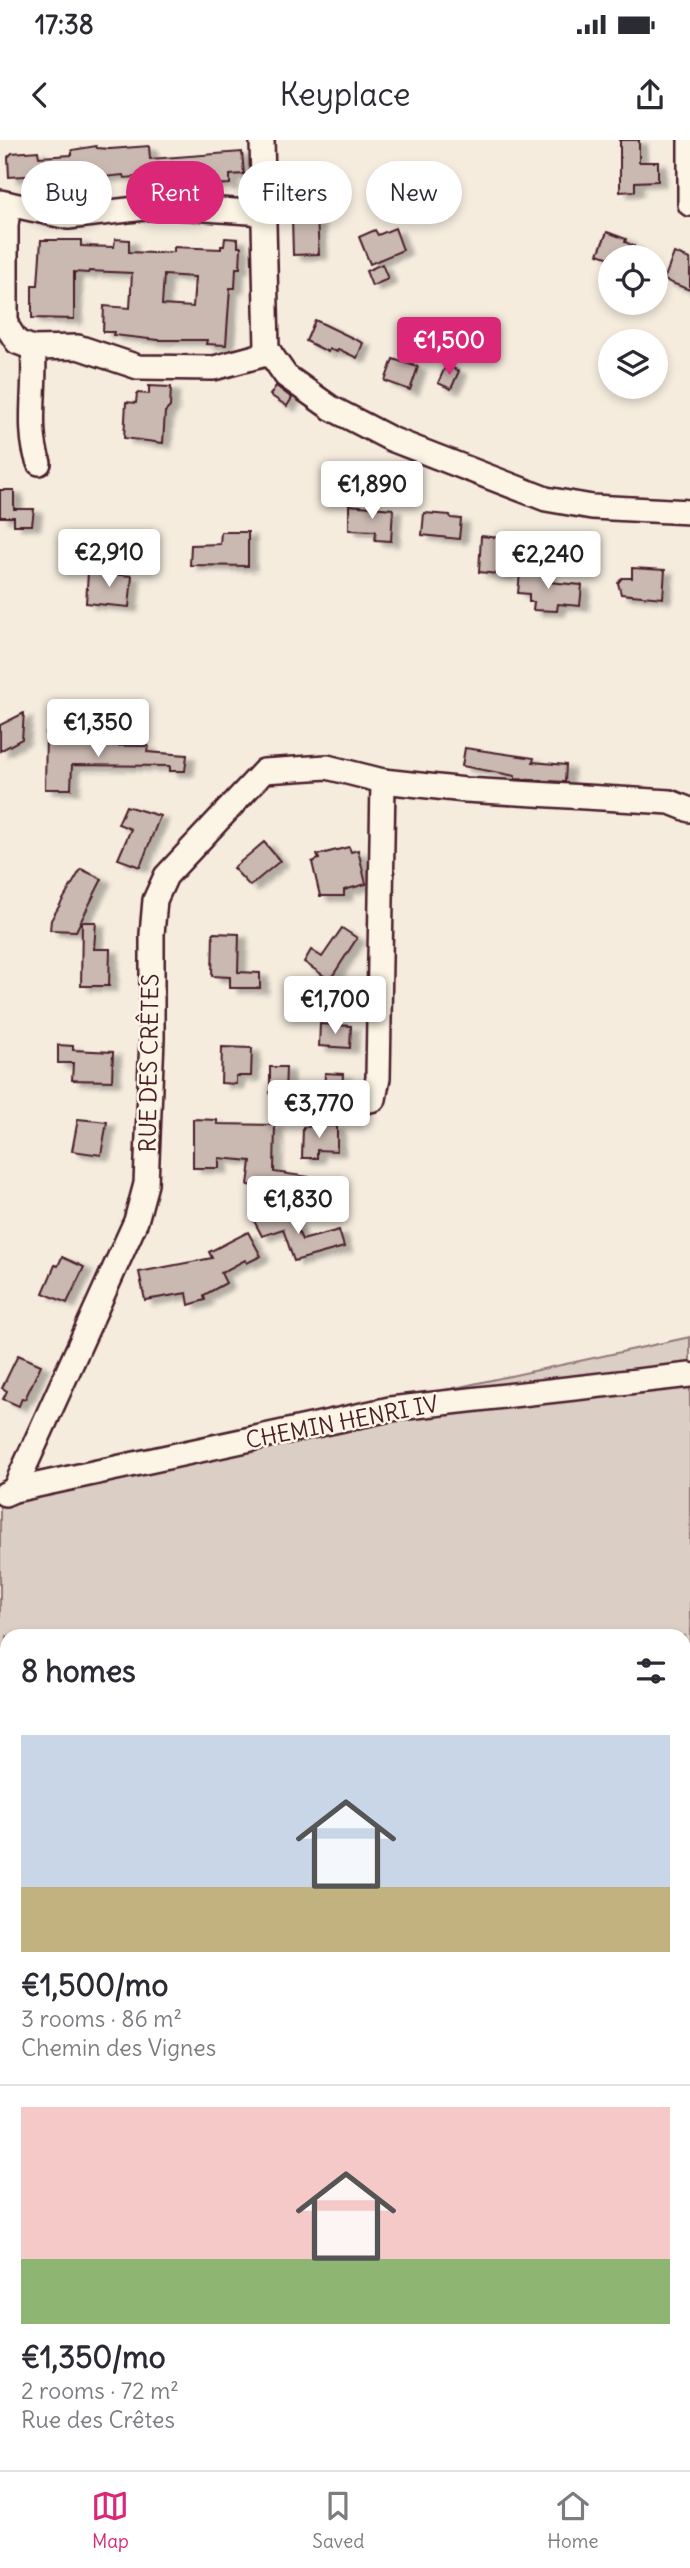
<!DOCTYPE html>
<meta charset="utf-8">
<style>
:root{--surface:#fff;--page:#f2f2f3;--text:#2b2b33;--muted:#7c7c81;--line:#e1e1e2;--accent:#db2777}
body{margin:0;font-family:Delius,sans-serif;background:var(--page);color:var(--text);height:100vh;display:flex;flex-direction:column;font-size:26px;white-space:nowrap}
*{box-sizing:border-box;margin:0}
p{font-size:23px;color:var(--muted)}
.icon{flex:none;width:38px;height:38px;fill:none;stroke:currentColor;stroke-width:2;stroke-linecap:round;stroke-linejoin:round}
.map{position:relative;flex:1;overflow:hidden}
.panel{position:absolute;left:0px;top:1489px;width:691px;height:842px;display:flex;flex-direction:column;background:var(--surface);border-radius:21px 21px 0 0;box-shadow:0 4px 10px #0003}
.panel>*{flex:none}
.guide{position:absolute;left:21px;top:21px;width:649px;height:63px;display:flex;gap:14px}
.buttons{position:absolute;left:598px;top:105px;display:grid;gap:14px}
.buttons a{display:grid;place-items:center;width:70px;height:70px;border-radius:50%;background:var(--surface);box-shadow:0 4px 10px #0003;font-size:35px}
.price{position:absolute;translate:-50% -60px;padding:0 16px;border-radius:7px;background:#fff;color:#222;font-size:23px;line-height:46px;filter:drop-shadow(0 2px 4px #0008)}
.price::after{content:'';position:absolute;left:50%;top:42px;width:21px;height:16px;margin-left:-10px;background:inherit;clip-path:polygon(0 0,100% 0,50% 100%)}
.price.on{background:var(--accent);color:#fff}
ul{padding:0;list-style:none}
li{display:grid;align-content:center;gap:14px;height:371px;padding:0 21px}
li+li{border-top:2px solid var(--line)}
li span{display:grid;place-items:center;height:217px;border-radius:0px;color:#555}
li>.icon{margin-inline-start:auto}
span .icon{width:126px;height:126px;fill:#fffc;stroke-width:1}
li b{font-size:30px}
h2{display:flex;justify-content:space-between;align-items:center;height:84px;padding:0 21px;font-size:30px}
.tag{padding:0 24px;border-radius:32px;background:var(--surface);box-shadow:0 4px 10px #0003;font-size:24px;line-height:63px}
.tag.on{background:var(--accent);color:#fff}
.status{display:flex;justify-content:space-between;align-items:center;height:49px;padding:0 35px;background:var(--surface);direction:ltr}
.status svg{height:19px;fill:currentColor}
header{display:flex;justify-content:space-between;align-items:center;height:91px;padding:0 21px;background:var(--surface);font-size:32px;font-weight:600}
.tabs{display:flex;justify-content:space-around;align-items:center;height:98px;border-top:2px solid var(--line);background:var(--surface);font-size:19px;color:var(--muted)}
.tabs a{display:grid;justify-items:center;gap:4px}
.tabs .on{color:var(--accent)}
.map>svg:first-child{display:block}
.green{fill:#dbcec4;stroke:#927678;stroke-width:2}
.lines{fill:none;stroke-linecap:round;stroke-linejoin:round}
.stream{stroke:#8c6e70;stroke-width:5}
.river{stroke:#b8a39e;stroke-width:32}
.building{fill:#cab9b1;stroke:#4a1f2b;stroke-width:2;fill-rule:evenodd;filter:url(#shadow)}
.minor-casing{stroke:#4a1f2b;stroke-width:28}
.major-casing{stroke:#4a1f2b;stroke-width:35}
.minor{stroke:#fcf5e5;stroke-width:23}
.major{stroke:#fcf5e5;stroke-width:30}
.labels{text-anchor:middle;stroke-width:5;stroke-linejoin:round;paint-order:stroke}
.street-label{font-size:23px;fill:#4a1f2b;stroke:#fcf5e5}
</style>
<div class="status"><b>17:38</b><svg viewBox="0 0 49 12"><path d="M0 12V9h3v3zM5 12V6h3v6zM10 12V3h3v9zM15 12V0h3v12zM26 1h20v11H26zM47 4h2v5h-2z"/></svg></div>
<header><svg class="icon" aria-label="back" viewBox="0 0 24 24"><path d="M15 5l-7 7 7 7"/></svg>Keyplace<svg class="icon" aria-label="share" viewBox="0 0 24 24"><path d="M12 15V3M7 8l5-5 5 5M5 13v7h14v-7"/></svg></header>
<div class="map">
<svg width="690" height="2330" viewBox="0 0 690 2330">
<defs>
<filter id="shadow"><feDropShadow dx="8" dy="4.5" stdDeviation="2" flood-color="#0004"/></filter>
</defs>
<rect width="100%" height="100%" fill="#f5ecde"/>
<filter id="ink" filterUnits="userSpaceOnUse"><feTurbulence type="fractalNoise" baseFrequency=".0143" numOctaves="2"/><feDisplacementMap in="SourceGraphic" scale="14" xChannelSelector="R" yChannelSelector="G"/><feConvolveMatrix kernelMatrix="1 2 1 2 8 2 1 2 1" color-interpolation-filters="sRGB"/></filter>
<g filter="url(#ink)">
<path class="green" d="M690 1197V1730L684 1727V1496H7V1547L0 1548V1351L35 1339Z"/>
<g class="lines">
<path class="stream" d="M684 1995 690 1994"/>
<g class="river">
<path d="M684 1740 690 1739"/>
<path d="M0 1878H7"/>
</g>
</g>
<g class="building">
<path d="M620 0H639V22H658V41L635 42V51L620 52Z"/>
<path d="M96 6 97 8 110 9 149 6 150 19 242 12 244 34 230 35V44L183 46 184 52 170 53 169 40 148 41V36L124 38 123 35 83 39 74 38 73 33 9 37 8 17 12 13 38 11 39 17 72 15V10Z"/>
<path d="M292 77H317L319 114 293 115Z"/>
<path d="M395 88 403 110 370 124 359 97 375 90 378 95Z"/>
<path d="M607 92 626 99 625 102 634 106 630 117H607L598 114Z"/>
<path d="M225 98 238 99V107H241L240 128H236L235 148H230L226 205 206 204 207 200H158L113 195 114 192H103L104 166 130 168 132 133 89 131 88 133 74 132V179L32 178V145H38L41 100H81V106L114 107 115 99 129 100V112L153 113 174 112V107L221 109V106H224ZM164 135 195 137 193 167 162 165Z"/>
<path d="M674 113 690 119V150L664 140Z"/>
<path d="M382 124 388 139 372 146 366 131Z"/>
<path d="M315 180 363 203 357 218 338 209 337 212 329 209 328 212 306 201Z"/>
<path d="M393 219 418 227 410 250 385 241Z"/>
<path d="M446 225 459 231 451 249 438 243Z"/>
<path d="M149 246 171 247 170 267 165 272 163 303 124 298 126 262 136 263 137 253 149 254Z"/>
<path d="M276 246 292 258 287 266 270 255Z"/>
<path d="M0 350H14V369H34L32 385H14V377H0Z"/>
<path d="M349 365 393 369 391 401 375 400 376 391 349 390Z"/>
<path d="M424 373 450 375 451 378 461 379 459 399 422 395Z"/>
<path d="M221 392H248V426L190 425 191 405 220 404Z"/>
<path d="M481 396 510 399 507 435 479 432Z"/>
<path d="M521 422 532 434 548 435V442L582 445 580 466 558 464 557 471 533 470 534 462H529V454L518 453Z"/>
<path d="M632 428 665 430 663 458 621 454 618 443 622 438H632Z"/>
<path d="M88 432 132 436 129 467 86 463Z"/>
<path d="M24 573 22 599 0 611V585Z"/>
<path d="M46 593 73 594V605L148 606 147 612 187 615 185 631H170V626L72 625 71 649H45Z"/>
<path d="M465 608 534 618 533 622 566 625 565 642 515 639V636L505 634 462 626Z"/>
<path d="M126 666 160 676 140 727 118 719 131 689 118 684Z"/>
<path d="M264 702 280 721 250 746 233 728Z"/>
<path d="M349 707 351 712 358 710 366 744 344 750V756H320L312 722 319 719 317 715Z"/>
<path d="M81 729 102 739 76 791 50 790 51 780Z"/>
<path d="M82 782H96L94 809H110L109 846H81Z"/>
<path d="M342 788 357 798 330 840 304 822 311 810 322 817Z"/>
<path d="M213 793 239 794 238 832 260 833V848H230V837L212 836Z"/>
<path d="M288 842 327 843 317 858 288 857Z"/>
<path d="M320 884 351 886 350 908 319 906Z"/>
<path d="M58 905 73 906V910L113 912 112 941 72 940 73 923H58Z"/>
<path d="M222 907 252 908 251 936H236V944L221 943Z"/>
<path d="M270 927H286L285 956 270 955Z"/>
<path d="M325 933 343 934 342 955 324 954Z"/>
<path d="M78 979 107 982 101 1015 72 1011Z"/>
<path d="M193 979 217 980V984L275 985 274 1032 309 1037 308 1051 248 1045 251 1021 219 1018V1028H193Z"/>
<path d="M321 986H337V1011L317 1010V1018H302L303 987Z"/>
<path d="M288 1068 302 1100 339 1090 344 1107 294 1121 283 1089 262 1096 253 1079Z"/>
<path d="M248 1092 261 1116 247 1123 245 1120 221 1133 226 1143 204 1155 205 1160 189 1165 187 1153 145 1160 139 1132 212 1118 209 1112Z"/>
<path d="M62 1117 84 1127 67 1163 43 1153 55 1125 58 1126Z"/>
<path d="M18 1215 41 1225 25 1259 22 1258 19 1266 3 1259 7 1251 2 1248Z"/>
</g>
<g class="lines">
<defs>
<g id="minor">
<path d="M262 0 267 209 286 236 331 268 391 299 546 359 592 367 690 372"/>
<path d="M690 0V64"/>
<path d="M0 62 68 77 162 66 264 73"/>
<path d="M9 64 6 85V185L17 202 33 208 78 207 138 227 214 228 270 213"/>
<path d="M33 208C37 244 26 290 39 323"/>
<path d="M361 962 374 959 378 938 383 641"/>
<path d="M14 1350 136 1081 146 1044 152 898V794L155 760 166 736 264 631 327 627 383 641 465 650 670 662 690 670"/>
<path d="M5 1354 14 1350 390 1269 690 1235"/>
<path d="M158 2324 168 2330"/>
<path d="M318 2324V2330"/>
<path d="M34 2330 93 2324"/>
</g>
<g id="major">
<path d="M0 1591H7"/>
<path d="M684 1607 690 1608"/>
</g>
</defs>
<use href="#minor" class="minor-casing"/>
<use href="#major" class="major-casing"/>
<use href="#minor" class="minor"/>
<use href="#major" class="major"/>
</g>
</g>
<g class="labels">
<g class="street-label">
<text transform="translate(149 923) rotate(-89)" y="8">RUE DES CRÊTES</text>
<text transform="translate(342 1282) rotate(-11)" y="8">CHEMIN HENRI IV</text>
</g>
</g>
</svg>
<div class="buttons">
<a><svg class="icon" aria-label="locate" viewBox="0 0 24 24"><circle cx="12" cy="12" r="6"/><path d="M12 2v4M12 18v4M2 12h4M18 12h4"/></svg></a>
<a><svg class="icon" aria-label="layers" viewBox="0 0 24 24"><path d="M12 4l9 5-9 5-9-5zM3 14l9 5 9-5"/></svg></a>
</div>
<b class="price on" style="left:449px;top:237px">€1,500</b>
<b class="price" style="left:372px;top:381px">€1,890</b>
<b class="price" style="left:109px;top:449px">€2,910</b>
<b class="price" style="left:548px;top:451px">€2,240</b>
<b class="price" style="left:98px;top:619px">€1,350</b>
<b class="price" style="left:335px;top:896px">€1,700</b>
<b class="price" style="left:319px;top:1000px">€3,770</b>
<b class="price" style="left:298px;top:1096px">€1,830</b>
<div class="guide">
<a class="tag">Buy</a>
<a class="tag on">Rent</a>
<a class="tag">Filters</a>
<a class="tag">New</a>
</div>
<section class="panel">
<h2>8 homes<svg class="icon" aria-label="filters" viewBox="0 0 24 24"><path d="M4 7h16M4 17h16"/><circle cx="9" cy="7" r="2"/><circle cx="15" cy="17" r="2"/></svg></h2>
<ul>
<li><span style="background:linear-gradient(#c9d6e8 70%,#c2b280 0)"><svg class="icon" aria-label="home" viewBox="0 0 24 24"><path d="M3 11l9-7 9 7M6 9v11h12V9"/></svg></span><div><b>€1,500/mo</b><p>3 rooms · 86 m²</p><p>Chemin des Vignes</p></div></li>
<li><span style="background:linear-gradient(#f6c9c9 70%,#8fb573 0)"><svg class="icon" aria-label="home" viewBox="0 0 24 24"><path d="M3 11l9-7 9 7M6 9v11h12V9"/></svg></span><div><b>€1,350/mo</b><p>2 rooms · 72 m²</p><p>Rue des Crêtes</p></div></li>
</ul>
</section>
</div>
<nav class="tabs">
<a class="on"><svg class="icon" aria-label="map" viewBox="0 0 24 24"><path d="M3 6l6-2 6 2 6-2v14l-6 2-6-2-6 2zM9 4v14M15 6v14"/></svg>Map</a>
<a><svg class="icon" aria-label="saved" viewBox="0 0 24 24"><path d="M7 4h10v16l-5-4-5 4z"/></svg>Saved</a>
<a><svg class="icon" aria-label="home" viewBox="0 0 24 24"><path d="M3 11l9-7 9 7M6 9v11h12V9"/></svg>Home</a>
</nav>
